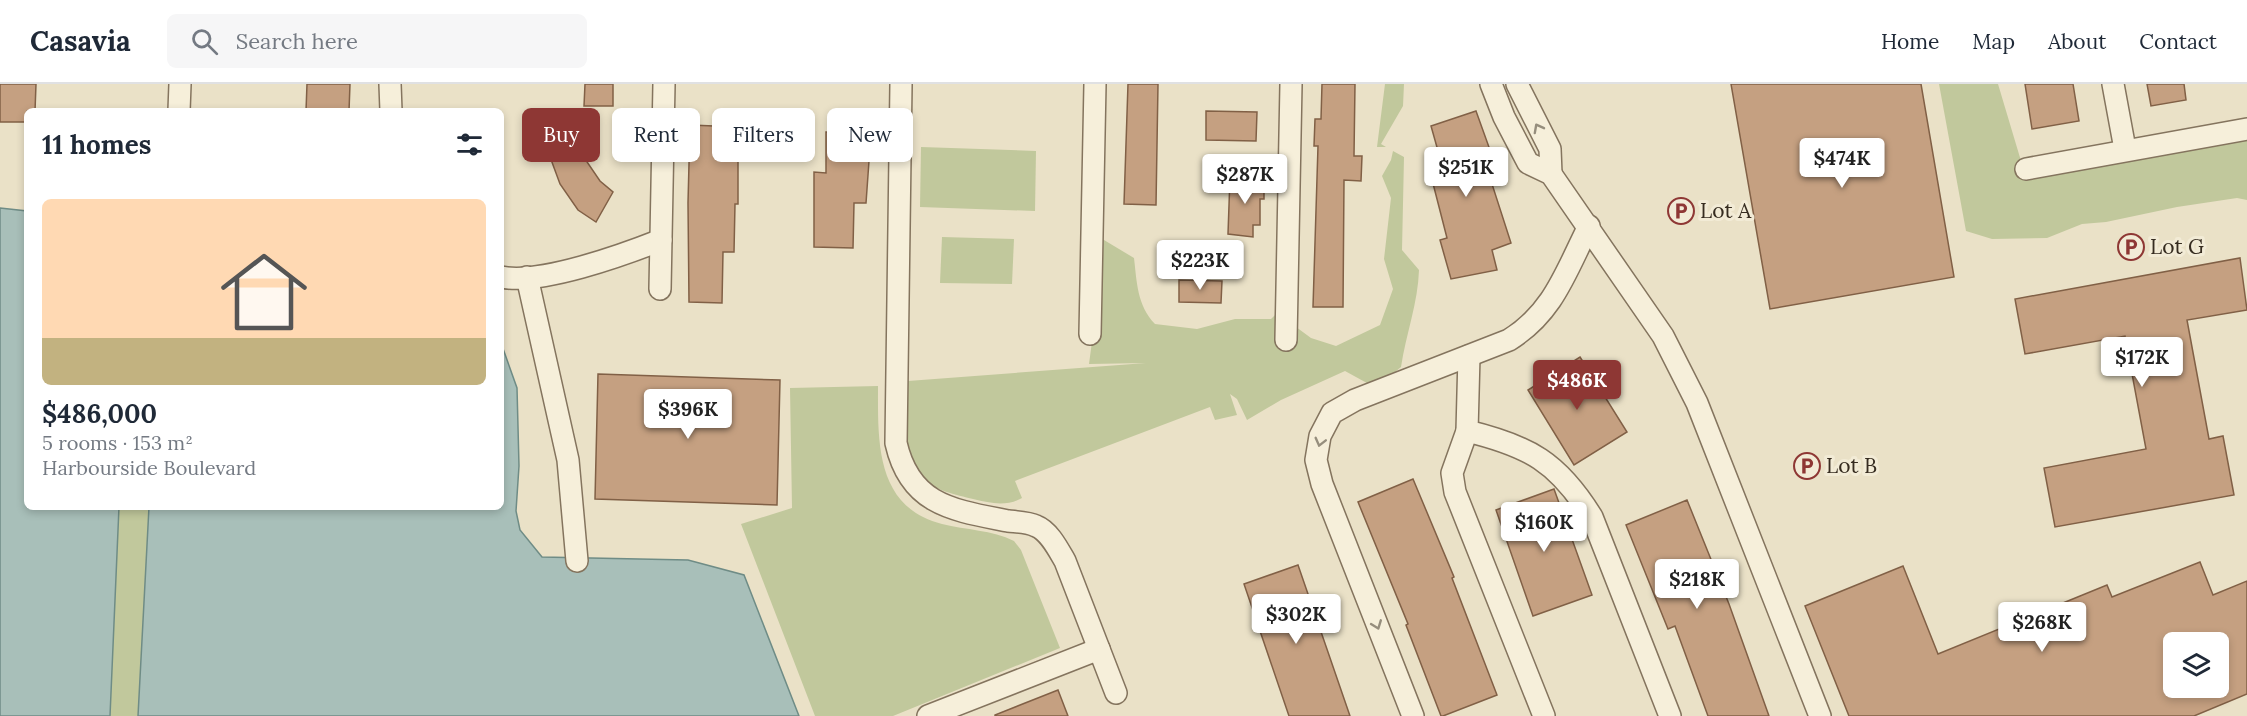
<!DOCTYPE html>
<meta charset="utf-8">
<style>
:root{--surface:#fff;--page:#f6f6f7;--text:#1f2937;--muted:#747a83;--line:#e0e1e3;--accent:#8e3734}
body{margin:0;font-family:Lora,serif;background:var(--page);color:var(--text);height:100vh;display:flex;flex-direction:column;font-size:22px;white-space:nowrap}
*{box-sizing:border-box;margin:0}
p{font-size:20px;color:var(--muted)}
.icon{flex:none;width:33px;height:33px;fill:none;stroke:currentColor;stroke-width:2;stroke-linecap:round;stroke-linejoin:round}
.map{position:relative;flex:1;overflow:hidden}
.panel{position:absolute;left:24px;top:24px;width:480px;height:402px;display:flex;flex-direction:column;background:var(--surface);border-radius:9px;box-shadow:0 3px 9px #0003}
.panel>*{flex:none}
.hud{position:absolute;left:522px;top:24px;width:570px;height:54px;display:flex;gap:12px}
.controls{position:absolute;left:2163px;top:548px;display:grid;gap:12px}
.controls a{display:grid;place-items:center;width:66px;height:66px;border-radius:9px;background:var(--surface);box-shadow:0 3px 9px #0003;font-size:30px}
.price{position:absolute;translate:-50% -51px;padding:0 14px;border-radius:6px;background:#fff;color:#222;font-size:20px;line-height:39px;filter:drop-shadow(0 2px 3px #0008)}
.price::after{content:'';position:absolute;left:50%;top:36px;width:18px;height:14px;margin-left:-9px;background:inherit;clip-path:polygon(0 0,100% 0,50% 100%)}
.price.current{background:var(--accent);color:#fff}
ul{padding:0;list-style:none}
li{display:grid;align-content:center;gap:12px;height:318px;padding:0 18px}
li+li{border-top:2px solid var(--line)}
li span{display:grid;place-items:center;height:186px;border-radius:9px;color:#555}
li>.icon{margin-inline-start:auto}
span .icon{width:108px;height:108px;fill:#fffc;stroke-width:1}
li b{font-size:26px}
h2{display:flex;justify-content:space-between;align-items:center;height:72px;padding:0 18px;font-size:26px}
.tag{padding:0 21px;border-radius:9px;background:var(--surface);box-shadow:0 3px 9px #0003;font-size:21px;line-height:54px}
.tag.current{background:var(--accent);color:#fff}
header{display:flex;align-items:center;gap:36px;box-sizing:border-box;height:84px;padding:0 30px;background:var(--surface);border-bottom:2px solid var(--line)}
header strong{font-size:28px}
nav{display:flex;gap:33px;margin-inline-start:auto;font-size:21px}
.search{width:420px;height:54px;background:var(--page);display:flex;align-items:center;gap:15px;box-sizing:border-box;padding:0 21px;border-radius:9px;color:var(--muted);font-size:22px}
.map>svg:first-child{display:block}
.green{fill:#c1c89c}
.water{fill:#a8bfb9;stroke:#6f8c86;stroke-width:1.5}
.building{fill:#c5a081;stroke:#816046;stroke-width:1.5;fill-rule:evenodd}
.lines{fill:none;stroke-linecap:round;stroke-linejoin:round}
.minor-casing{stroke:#84745e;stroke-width:24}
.minor{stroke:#f6efda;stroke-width:21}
.oneway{stroke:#968e7d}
.labels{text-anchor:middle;stroke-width:6;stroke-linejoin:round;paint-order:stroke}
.poi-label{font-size:21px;fill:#362c20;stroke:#f2ebd6;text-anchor:start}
</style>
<header>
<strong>Casavia</strong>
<div class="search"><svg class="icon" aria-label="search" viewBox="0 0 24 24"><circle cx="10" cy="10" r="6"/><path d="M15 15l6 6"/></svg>Search here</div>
<nav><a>Home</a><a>Map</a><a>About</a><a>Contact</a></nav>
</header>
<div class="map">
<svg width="2247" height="632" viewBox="0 0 2247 632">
<rect width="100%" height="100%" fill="#eae1c7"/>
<g class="green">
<path d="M1385 0H1404L1403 22 1381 60 1386 63H1377Z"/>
<path d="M1939 0H1998L2024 87 2247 47V116L2237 114 2177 123 2106 138 2082 140 2047 154 1992 155 1966 147Z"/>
<path d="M921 63 1036 67 1035 127 920 123Z"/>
<path d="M1393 67 1404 73 1402 166 1419 186C1418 219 1406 250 1401 283L1376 304 1345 287 1281 316 1247 336 1237 315 1230 310 1237 331 1215 336 1210 323 1015 397 1022 414C1005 423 991 419 973 415 957 411 932 406 921 393 901 370 908 325 908 297L1146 279 1089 280 1093 250 1094 150 1134 174C1137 199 1137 221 1155 240L1197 245 1235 235H1271L1277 229 1311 254 1336 262 1380 241 1393 205 1384 175 1391 114 1382 92 1391 76Z"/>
<path d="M942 153 1014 155 1012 200 940 199Z"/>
<path d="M878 302C878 357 875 423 942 440 966 446 992 446 1014 457L1021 466 1060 564 893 632H815L741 440 792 424 790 304Z"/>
<path d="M106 423H151L139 632H97Z"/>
</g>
<g class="water">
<path d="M0 124 27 127V423H119L110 632H0Z"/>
<path d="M501 259 517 304 519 382 516 427 520 446 542 473 688 476 744 491 799 632H138L149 423H501Z"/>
</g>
<g class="building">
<path d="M0 0H36L35 27H27V38H0Z"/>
<path d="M307 0H350L349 27H306Z"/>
<path d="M585 0H613V22H584Z"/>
<path d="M1128 0H1158L1156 121 1124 120Z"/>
<path d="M1322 0H1355L1354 72H1362L1361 97 1344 96 1343 223H1313L1318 62H1314L1315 35H1321Z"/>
<path d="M1731 0H1921L1954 193 1770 225Z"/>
<path d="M2025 0H2073L2079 37 2032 45Z"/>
<path d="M2147 0H2184L2186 16 2151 22Z"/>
<path d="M1206 27 1257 28 1256 57 1206 56Z"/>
<path d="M1476 27 1490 66 1482 69 1511 159 1492 166 1497 186 1451 195 1440 156 1447 154 1427 76 1440 74 1431 42Z"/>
<path d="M690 41 738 43V120H735L734 168H723L722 219 689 218 688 119Z"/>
<path d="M549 45 580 48 585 75 600 97 613 108 596 138 578 126 560 100 549 70Z"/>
<path d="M826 48 871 49 866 119H854L853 164 814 163V88L826 89Z"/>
<path d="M1230 93 1264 96V115H1260V141H1253V153L1228 150Z"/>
<path d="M2240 174 2247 226 2187 236 2209 355 2223 352 2234 411 2055 443 2044 384 2146 365 2125 252 2025 270 2015 215Z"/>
<path d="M1179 196 1222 197 1221 219 1179 218Z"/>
<path d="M1580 273 1627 348 1574 381 1528 306Z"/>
<path d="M598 290 780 296 777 421 595 415Z"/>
<path d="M1413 395 1454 493 1452 494 1497 611 1443 632H1441L1406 541 1408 540 1358 418Z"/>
<path d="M1554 405 1592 511 1533 532 1496 426Z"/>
<path d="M1687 416 1729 520 1769 632H1708L1675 542 1668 545 1626 441Z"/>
<path d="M2200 478 2213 511 2247 497V610L2194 632H1849L1805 522 1903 482 1938 570 2107 501 2112 513ZM2174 558H2218V603H2174Z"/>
<path d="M1298 481 1350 632H1289L1244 500Z"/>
<path d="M1058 606 1068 632H995V631Z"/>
</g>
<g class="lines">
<defs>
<g id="minor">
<path d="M390 0 391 27"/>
<path d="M901 0 896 359C910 421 952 426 1008 437 1017 438 1028 438 1036 442 1049 447 1058 465 1065 477L1116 609"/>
<path d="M1491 0 1504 33 1528 79 1551 90 1663 252 1697 319 1820 632"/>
<path d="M1517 0 1550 65 1551 90"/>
<path d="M2113 0 2125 65"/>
<path d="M179 27 180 0"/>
<path d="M2026 85 2247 45"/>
<path d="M501 193C540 201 623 171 661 156"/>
<path d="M527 193 568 376 577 477"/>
<path d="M660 205 664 0"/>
<path d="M1090 250 1095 0"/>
<path d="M1286 256 1291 0"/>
<path d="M1469 272 1467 347C1529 362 1558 378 1592 433L1670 632"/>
<path d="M1467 347 1452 389 1455 408 1544 632"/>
<path d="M928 632 1099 565"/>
<path d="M1413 632 1322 400 1316 376 1320 352 1332 329 1355 316 1509 256C1554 228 1566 187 1589 142"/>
</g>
</defs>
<use href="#minor" class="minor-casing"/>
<use href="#minor" class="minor"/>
</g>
<defs><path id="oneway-chevron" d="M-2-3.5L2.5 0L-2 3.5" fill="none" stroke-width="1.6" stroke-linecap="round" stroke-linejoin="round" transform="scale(1.5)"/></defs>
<g class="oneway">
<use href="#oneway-chevron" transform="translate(1538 44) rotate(-118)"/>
<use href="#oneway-chevron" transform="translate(1320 358) rotate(104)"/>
<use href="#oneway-chevron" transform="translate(1377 541) rotate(69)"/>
</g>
<defs>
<symbol id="parking-ring" viewBox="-11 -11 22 22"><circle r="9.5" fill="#f2ebd6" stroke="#8e3734" stroke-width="1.5"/><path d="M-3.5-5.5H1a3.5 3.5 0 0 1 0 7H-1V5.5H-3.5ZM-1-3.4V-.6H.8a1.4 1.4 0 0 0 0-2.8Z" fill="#8e3734"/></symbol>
</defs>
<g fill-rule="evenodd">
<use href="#parking-ring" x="1666" y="112" width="30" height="30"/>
<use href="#parking-ring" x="2116" y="148" width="30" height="30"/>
<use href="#parking-ring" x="1792" y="367" width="30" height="30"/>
</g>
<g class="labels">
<g class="poi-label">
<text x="1700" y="134">Lot A</text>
<text x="2150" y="170">Lot G</text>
<text x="1826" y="389">Lot B</text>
</g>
</g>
</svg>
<div class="controls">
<a><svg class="icon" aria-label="layers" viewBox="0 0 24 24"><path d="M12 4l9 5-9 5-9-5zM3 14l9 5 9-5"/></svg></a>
</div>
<b class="price" style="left:1842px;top:105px">$474K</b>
<b class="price" style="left:1466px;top:114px">$251K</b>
<b class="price" style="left:1245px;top:121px">$287K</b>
<b class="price" style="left:1200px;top:207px">$223K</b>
<b class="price" style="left:2142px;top:304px">$172K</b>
<b class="price current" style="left:1577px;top:327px">$486K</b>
<b class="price" style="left:688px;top:356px">$396K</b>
<b class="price" style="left:1544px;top:469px">$160K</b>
<b class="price" style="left:1697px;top:526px">$218K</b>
<b class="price" style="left:1296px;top:561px">$302K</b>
<b class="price" style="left:2042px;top:569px">$268K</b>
<div class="hud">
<a class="tag current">Buy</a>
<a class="tag">Rent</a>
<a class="tag">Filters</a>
<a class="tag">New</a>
</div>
<section class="panel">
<h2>11 homes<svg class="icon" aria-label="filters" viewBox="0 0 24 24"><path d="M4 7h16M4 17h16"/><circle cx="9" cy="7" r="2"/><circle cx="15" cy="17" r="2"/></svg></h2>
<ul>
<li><span style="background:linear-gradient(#ffd9b3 75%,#c2b280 0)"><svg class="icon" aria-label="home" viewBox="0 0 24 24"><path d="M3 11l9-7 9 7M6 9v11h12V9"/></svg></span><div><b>$486,000</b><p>5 rooms · 153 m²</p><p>Harbourside Boulevard</p></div></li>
</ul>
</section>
</div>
